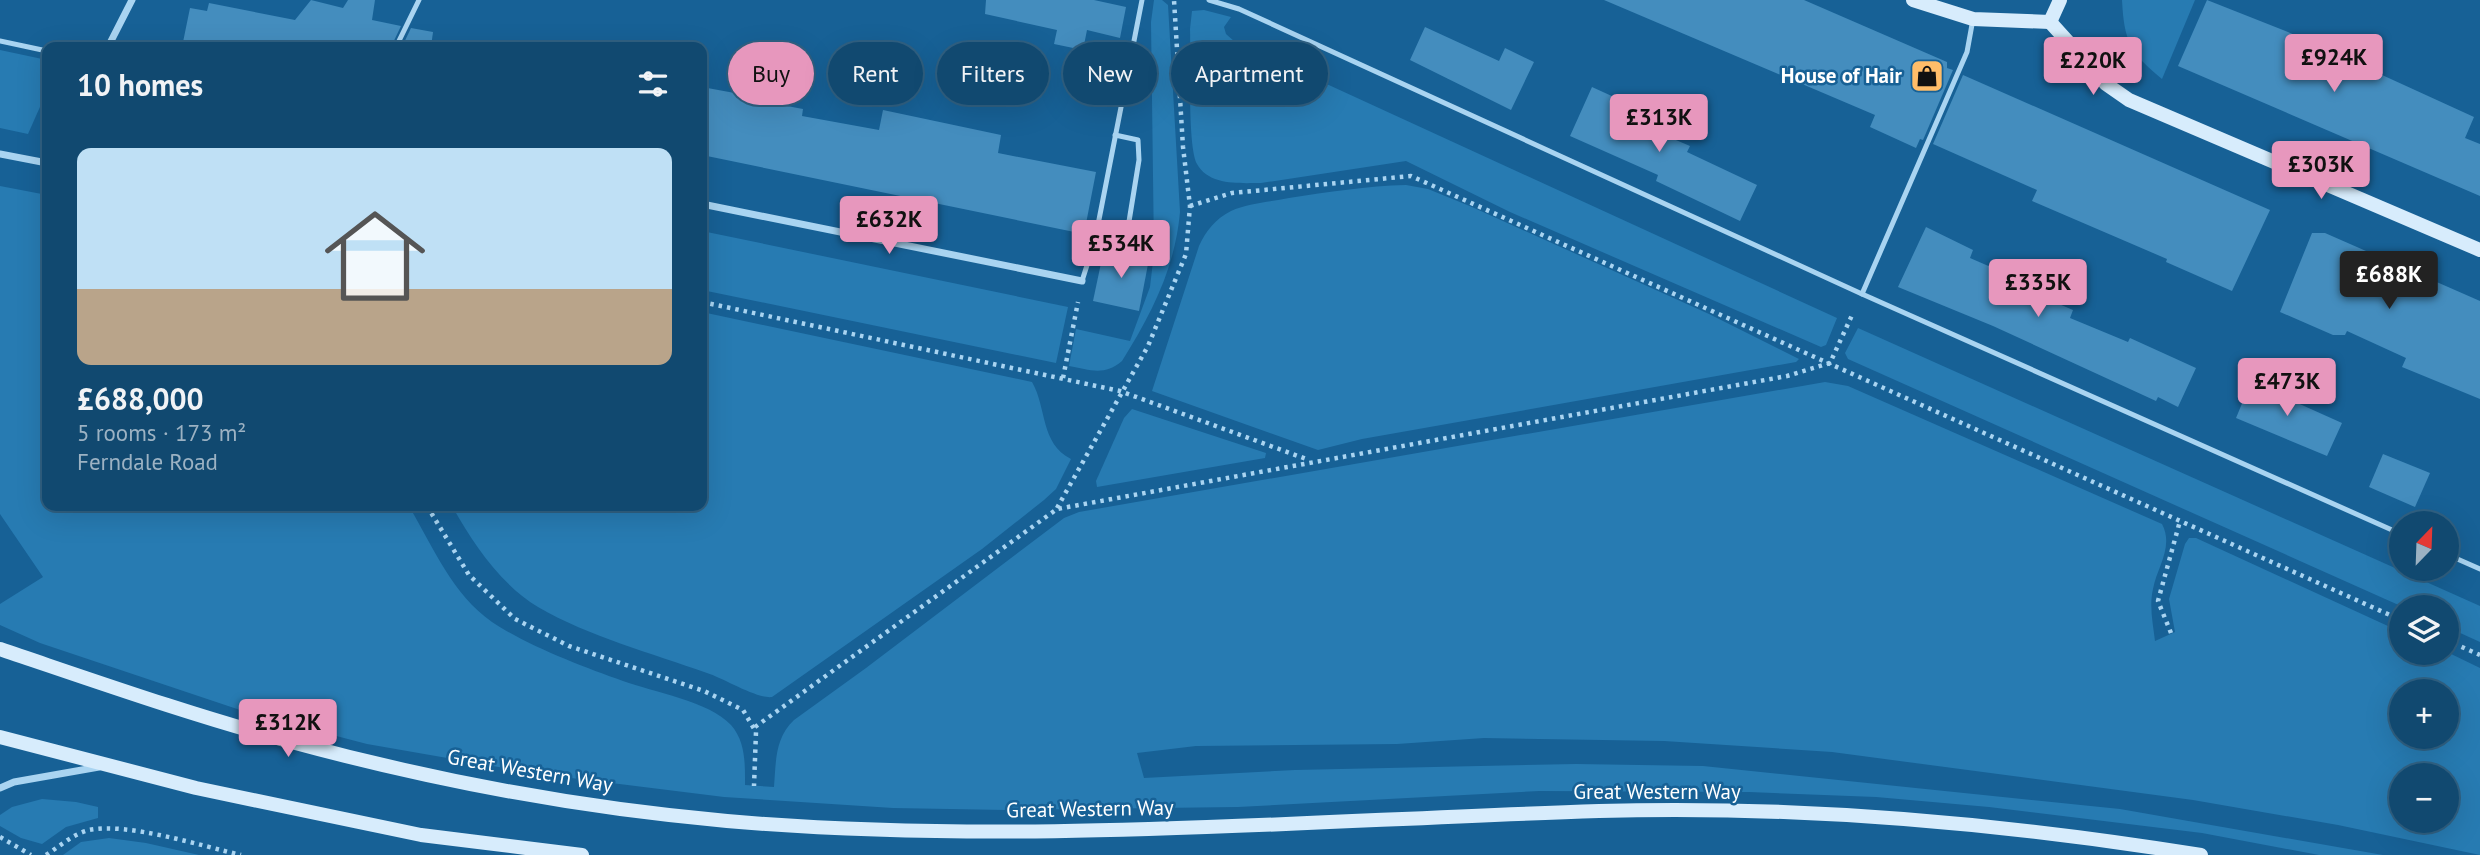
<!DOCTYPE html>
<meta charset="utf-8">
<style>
:root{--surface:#114970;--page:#1e5378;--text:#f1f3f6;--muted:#9cb2c3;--line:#306183;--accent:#e797bd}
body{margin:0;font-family:"PT Sans",sans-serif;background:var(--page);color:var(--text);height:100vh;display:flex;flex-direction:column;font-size:26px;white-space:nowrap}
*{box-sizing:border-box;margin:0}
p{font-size:23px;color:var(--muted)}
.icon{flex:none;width:38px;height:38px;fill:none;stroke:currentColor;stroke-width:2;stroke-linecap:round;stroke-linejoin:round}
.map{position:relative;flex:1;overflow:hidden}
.side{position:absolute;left:42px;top:42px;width:665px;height:469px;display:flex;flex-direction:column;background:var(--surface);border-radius:14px;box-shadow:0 7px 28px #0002,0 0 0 2px var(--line)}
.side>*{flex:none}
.top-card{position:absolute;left:728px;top:42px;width:665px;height:63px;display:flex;gap:14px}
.needle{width:46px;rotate:23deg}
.controls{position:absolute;left:2389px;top:511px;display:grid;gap:14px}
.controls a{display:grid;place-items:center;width:70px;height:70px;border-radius:50%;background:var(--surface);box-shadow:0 7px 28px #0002,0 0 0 2px var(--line);font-size:35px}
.price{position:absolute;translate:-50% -60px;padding:0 16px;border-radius:7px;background:var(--accent);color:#111;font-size:23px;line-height:46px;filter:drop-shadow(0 2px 4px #0008)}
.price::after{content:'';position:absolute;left:50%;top:42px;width:21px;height:16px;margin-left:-10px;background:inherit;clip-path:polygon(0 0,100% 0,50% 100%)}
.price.active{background:#222;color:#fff}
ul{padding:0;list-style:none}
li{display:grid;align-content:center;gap:14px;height:371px;padding:0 35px}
li span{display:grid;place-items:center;height:217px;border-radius:14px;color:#555}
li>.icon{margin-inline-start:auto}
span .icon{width:126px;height:126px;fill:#fffc;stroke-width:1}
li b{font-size:30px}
h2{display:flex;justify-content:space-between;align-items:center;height:84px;padding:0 35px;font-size:30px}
.pill{padding:0 24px;border-radius:32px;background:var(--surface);box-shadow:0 7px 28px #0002,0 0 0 2px var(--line);font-size:24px;line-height:63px}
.pill.active{background:var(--accent);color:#111}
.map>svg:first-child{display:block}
.green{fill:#277bb2;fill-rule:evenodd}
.building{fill:#448dbe}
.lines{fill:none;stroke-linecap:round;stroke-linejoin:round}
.path{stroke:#a9d4f1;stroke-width:4.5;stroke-dasharray:3.5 5;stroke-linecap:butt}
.lane{stroke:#a9d4f1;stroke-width:5}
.street{stroke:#a9d4f1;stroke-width:7}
.secondary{stroke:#d7ecfc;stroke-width:14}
.labels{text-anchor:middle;stroke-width:5;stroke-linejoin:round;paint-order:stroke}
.poi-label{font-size:21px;font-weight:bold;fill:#fff;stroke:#176196;text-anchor:end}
.street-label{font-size:21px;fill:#fff;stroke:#176196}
</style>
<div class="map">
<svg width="2480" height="855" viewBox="0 0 2480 855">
<rect width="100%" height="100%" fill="#176196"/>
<g class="green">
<path d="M1154 0H1162L1168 5 1180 212C1175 268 1152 313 1122 361 1105 376 1090 370 1069 366L1076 329 1130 341 1150 287 1154 253 1151 22Z"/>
<path d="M2122 0H2195L2162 79C2130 53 2124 41 2122 0Z"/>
<path d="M1204 10 1231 17 1224 27 1226 34 1235 42 1837 318 1826 345 1821 347 1510 212 1406 161 1261 183C1241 183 1209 186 1197 164 1187 146 1191 55 1190 29L1192 11Z"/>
<path d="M0 50 47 60V91L28 134 0 128Z"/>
<path d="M1406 185 1428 189 1472 207 1709 314 1799 359 1796 362 1362 439 1318 450 1152 391 1199 246C1206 231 1215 219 1231 211 1248 203 1270 202 1289 198 1328 192 1367 186 1406 185Z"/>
<path d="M0 186 47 195V506H409C433 547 452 594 492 622 526 645 583 667 623 681 653 692 709 701 731 725 746 742 745 765 745 785L774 787C776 761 775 738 794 720L866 668 1064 518 1079 512 1825 382 1848 386 2162 524C2174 547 2157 567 2153 589 2149 606 2153 624 2155 641L2175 632 2169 599 2185 544 2189 538H2196L2401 632V653L2447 652 2480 668V855L2338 825 2193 800 1832 752 1664 741 1484 738 1397 744 1196 746 1137 753 1144 778 1295 770 1576 764 1703 766 2120 809 2383 855H2319L2202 833 1989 807 1876 797 1749 792 1539 791 1238 807 1006 810 893 808 724 797 539 774 367 744 252 714 40 643 0 625V604L43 577 0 514ZM2401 691H2446V737H2401ZM2401 775H2446V821H2401Z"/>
<path d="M702 231 1068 307 1056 363 702 290Z"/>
<path d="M702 312 1032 382C1047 408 1040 443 1071 459L1056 489 1044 500 982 549 772 697C757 699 723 678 707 673 651 653 590 637 538 607 501 585 472 542 452 506H702Z"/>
<path d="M1858 328 2480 606V642L2447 627 2446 607H2403L1848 359 1845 353Z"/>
<path d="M1132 409 1266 453 1265 458 1097 487 1096 481 1124 418Z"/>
<path d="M42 799 76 802 98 807V818L66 827 42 844 21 838 0 826V815L12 807Z"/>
<path d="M109 838 146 843 199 855H63L81 842Z"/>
</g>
<g class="building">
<path d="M311 0 343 8 348 0H375L372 20 401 26 391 47H182L190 8 207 11 209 3 295 20Z"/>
<path d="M986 0H1094L1126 7 1120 38 1087 30 1083 50 1054 44 1057 30 985 14Z"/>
<path d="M1604 0H1804L1947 62V68L1953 70 1923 140 1920 139 1916 148 1870 127 1875 115Z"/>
<path d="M2207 0 2288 32 2474 117 2465 138 2480 144V196L2178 66Z"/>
<path d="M1425 27 1499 61 1505 48 1534 62 1511 110 1410 60Z"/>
<path d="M411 28 433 32 431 47H402Z"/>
<path d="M1963 75 2270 210 2232 291 2166 262 2167 259 2032 201 2037 190 1933 144Z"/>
<path d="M742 81 774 87 771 103 803 109 802 116 879 130 883 110 1001 135 998 153 1096 172 1084 234 702 155V87L740 94Z"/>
<path d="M1592 87 1649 113 1643 126 1690 146 1687 152 1757 185 1740 221 1656 181 1658 175 1570 136Z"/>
<path d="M1926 227 1973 250 1970 258 2062 298 2059 304 2073 310 2070 318 2128 342 2130 338 2196 368 2178 407 2158 397 2156 401 1993 326 1898 287Z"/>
<path d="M2312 233H2325L2480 301V399L2402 367 2406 358 2347 331 2345 335H2333L2280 312Z"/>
<path d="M1104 249 1149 259 1139 311 1093 301Z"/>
<path d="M2253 377 2296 396 2293 401 2342 423 2327 456 2236 418Z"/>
<path d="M2383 454 2430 473 2415 507 2369 487Z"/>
</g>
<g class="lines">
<g class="path">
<path d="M1190 206 1232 193 1411 176 2401 620"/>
<path d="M702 302 1120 391 1309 460"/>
<path d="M1063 378 1078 302"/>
<path d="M427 506 469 575 515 619 569 646 704 691 743 710 756 732 754 786"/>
<path d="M1057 508 1148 346 1186 254 1190 206 1183 147 1174 0"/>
<path d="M2171 633 2158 601 2180 521"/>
<path d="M2446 640 2480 655"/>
<path d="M755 727 1057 509 1787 376 1830 363 1853 313"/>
<path d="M0 837 31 855"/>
<path d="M46 855C60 846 73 834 89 830 127 822 202 846 241 855"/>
</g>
<g class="lane">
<path d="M1209 0 1239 9 1862 294 2401 534"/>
<path d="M0 41 47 51"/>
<path d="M396 47 419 0"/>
<path d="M1095 240 1125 246 1139 160 1138 140 1115 135"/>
<path d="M1082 281 1095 240 1142 0"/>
<path d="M1862 294 1967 52 1973 19"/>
<path d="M2446 554 2480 569"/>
</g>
<g class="street">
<path d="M108 47 132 0"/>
<path d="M0 154 47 163"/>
<path d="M702 204 1082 281"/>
<path d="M0 788 14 782 99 767"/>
</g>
<g class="secondary">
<path d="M1913 0 1973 19 2050 22"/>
<path d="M2050 22 2106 84 2129 100 2480 250"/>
<path d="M2050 22 2060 0"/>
<path d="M0 649C95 681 191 715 288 741 431 780 579 808 727 821 1018 846 1309 820 1599 811 1801 805 2002 823 2201 855"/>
<path d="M0 737 196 788 421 835 582 855"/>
</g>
</g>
<defs>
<symbol id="shop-square" viewBox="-11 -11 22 22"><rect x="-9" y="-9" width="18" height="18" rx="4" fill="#ffbd69" stroke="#176196"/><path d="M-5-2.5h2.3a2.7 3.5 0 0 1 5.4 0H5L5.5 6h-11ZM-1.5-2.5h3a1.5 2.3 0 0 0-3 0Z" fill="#111"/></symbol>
</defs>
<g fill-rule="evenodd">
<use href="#shop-square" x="1908" y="57" width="38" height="38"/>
</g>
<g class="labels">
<g class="poi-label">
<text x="1902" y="83">House of Hair</text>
</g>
<g class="street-label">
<text transform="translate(530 771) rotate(10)" y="7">Great Western Way</text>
<text x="1657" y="799">Great Western Way</text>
<text transform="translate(1090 809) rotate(-1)" y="7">Great Western Way</text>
</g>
</g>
</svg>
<div class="controls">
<a><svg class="needle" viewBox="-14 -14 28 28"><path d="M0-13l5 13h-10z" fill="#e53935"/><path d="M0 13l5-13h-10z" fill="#9cb2c3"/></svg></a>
<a><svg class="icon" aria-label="layers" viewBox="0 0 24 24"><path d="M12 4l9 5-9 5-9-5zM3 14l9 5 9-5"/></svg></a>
<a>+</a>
<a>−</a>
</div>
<b class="price" style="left:2334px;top:94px">£924K</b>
<b class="price" style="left:2093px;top:97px">£220K</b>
<b class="price" style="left:1659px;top:154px">£313K</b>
<b class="price" style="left:2321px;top:201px">£303K</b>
<b class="price" style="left:889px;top:256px">£632K</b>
<b class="price" style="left:1121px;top:280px">£534K</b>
<b class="price active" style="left:2389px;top:311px">£688K</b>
<b class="price" style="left:2038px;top:319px">£335K</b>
<b class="price" style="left:2287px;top:418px">£473K</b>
<b class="price" style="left:288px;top:759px">£312K</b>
<div class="top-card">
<a class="pill active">Buy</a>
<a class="pill">Rent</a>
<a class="pill">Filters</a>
<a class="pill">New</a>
<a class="pill">Apartment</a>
</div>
<section class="side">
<h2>10 homes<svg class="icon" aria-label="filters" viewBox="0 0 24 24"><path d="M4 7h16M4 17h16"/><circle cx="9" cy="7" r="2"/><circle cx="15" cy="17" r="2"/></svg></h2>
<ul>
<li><span style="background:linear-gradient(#bfe0f5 65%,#b9a48a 0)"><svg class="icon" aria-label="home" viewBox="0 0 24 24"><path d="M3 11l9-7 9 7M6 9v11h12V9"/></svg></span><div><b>£688,000</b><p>5 rooms · 173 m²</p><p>Ferndale Road</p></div></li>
</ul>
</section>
</div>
